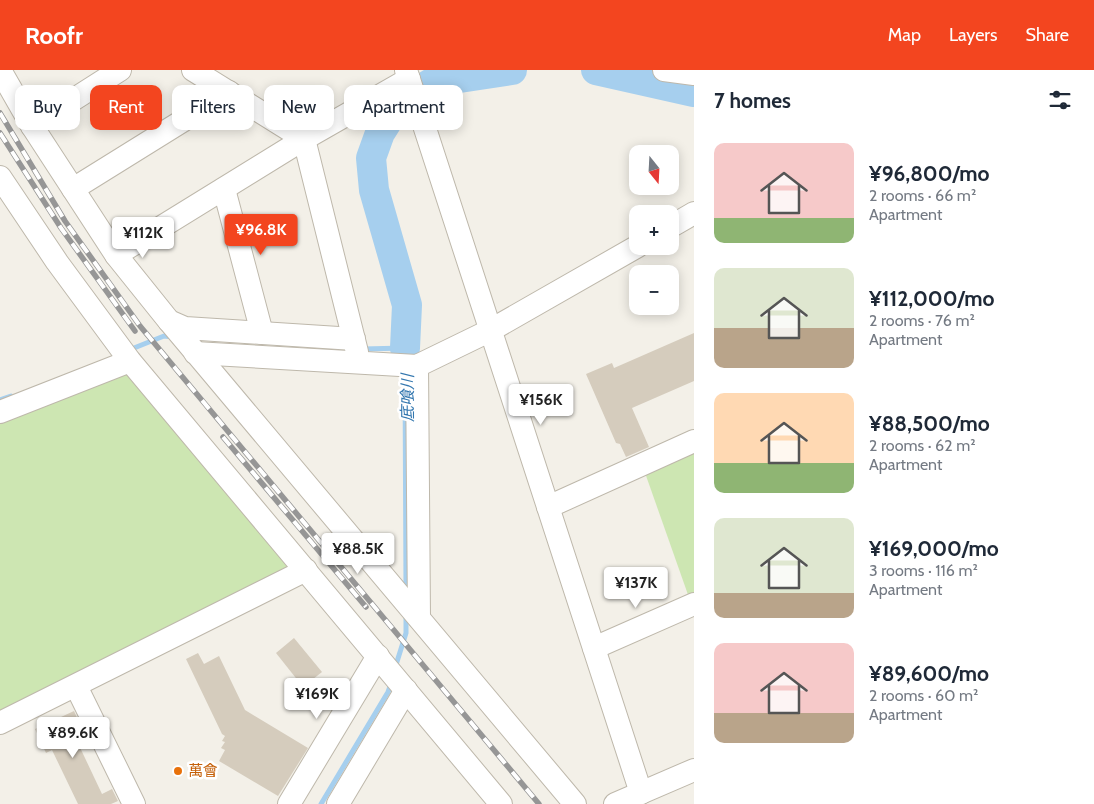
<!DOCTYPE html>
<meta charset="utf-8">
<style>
:root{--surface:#fff;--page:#f6f6f7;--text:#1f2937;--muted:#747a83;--accent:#f3451f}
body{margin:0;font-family:Cabin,"Noto Sans JP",sans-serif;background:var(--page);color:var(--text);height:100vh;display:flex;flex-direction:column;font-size:19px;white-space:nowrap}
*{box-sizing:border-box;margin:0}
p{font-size:16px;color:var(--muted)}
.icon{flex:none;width:28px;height:28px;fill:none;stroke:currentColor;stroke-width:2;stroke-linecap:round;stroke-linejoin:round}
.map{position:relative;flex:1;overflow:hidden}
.panel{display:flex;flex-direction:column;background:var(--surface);width:400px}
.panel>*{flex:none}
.guide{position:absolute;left:15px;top:15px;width:475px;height:45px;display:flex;gap:10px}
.needle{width:32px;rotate:162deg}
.tools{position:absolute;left:629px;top:75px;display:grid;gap:10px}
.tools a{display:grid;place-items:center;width:50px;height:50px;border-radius:10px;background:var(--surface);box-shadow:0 2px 12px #0003;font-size:25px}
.price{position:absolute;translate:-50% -42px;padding:0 11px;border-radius:5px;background:#fff;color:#222;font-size:16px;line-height:32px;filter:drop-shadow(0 1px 2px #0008)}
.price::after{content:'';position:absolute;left:50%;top:30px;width:15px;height:11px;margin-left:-8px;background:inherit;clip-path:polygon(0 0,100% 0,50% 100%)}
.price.selected{background:var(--accent);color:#fff}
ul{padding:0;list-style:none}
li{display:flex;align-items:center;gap:15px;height:125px;padding:0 20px}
li span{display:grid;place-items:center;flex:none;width:140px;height:100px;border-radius:10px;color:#555}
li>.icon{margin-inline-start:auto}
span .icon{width:60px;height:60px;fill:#fffc;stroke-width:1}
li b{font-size:21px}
h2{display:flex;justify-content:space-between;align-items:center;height:60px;padding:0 20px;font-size:21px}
.tag{padding:0 18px;border-radius:10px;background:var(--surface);box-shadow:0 2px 12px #0003;font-size:18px;line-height:45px}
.tag.selected{background:var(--accent);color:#fff}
header{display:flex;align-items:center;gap:30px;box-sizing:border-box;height:70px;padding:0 25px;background:var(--accent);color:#fff}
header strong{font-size:24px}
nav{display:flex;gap:28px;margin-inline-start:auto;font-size:18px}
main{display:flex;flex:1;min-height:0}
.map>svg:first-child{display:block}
.green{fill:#cde6b2}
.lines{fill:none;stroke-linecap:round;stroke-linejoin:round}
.stream{stroke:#a6cfee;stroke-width:5}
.river{stroke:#a6cfee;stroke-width:30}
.building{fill:#d5ccbd}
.minor-casing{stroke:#beb8ab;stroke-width:24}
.minor{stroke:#fff;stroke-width:22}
.rail-casing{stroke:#969696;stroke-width:5.5}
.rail{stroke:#fff;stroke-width:4;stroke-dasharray:11;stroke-linecap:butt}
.food-dot{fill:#e8710a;stroke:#fff;stroke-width:2}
.labels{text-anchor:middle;stroke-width:5;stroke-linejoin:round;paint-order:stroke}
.food-label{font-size:15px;fill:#c56008;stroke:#fff;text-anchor:start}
.water-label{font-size:16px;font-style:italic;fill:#3377af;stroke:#fff}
</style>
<header>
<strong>Roofr</strong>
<nav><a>Map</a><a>Layers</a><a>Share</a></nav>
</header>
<main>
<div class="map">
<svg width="694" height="734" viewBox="0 0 694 734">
<rect width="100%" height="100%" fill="#f3f0e8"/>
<g class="green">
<path d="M134 296 300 493 0 645V349Z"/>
<path d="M694 381V534L692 536 644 400Z"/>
</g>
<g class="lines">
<g class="stream">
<path d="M363 279 405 278V290"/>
<path d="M129 280 164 266 173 267"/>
<path d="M405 301 406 520"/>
<path d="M0 330 11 326"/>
<path d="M395 598 406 563V544"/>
<path d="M321 734 388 622 391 614"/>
</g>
<g class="river">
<path d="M596 0 694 22"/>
<path d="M405 278 407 235 374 120 371 88 380 63 399 33 433 12 512 0"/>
</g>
</g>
<g class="building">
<path d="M694 263V311L632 338 649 377 626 387 620 374 616 373 586 304 612 293 614 298Z"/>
<path d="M294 568 322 602 303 617 276 583Z"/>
<path d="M198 583 204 594 219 586 245 640 308 678 278 726 219 691 225 680 221 678 225 672 222 671 225 666 222 664 186 589Z"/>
<path d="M74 641 85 665 76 669 102 724 112 719 118 731 111 734H78L52 680 46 683 35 659Z"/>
</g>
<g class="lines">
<defs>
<g id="minor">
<path d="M0 0 32 56 116 185 169 251 185 258 354 269"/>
<path d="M193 0 304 69 357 282"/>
<path d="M406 0 641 723"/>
<path d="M664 0 694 4"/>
<path d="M32 56 120 0"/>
<path d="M0 107 57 192 130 291 501 734"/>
<path d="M73 119 229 22"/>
<path d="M224 119 262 263"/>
<path d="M670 157 694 143"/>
<path d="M116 185 304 69 409 9"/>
<path d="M169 251 575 734"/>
<path d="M195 283 417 296 491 260 638 176"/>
<path d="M417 296 419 548"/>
<path d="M0 342 130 291"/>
<path d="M548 437 694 371"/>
<path d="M594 578 694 534"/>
<path d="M76 616 134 734"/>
<path d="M0 653 306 500"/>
<path d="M289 734 378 586"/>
<path d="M338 734 406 620"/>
<path d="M615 734 694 700"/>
</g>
</defs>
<use href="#minor" class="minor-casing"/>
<use href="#minor" class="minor"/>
<defs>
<g id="rail">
<path d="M0 43 65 151 140 256 539 734"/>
<path d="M0 63 61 158 135 261"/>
<path d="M223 367 366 537"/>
</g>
</defs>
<use href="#rail" class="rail-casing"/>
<use href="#rail" class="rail"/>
</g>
<circle class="food-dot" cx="178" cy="701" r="5"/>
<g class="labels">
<g class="food-label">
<text x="188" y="706">萬會</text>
</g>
<g class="water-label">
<text transform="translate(407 328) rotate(-90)" y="6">底喰川</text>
</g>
</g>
</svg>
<div class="tools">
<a><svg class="needle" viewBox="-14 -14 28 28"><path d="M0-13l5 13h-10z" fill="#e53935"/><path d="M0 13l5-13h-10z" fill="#747a83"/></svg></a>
<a>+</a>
<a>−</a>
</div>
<b class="price selected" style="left:261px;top:186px">¥96.8K</b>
<b class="price" style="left:143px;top:189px">¥112K</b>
<b class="price" style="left:541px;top:356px">¥156K</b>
<b class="price" style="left:358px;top:505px">¥88.5K</b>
<b class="price" style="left:636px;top:539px">¥137K</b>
<b class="price" style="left:317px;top:650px">¥169K</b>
<b class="price" style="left:73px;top:689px">¥89.6K</b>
<div class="guide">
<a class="tag">Buy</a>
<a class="tag selected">Rent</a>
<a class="tag">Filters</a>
<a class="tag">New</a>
<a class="tag">Apartment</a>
</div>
</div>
<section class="panel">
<h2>7 homes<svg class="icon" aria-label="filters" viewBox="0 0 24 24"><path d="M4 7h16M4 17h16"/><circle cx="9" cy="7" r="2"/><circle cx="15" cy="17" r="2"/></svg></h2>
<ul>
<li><span style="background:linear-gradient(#f6c9c9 75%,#8fb573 0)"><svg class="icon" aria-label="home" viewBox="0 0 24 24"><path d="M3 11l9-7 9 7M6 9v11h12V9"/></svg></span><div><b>¥96,800/mo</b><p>2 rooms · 66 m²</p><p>Apartment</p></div></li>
<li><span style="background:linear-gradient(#dfe7d0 60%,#b9a48a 0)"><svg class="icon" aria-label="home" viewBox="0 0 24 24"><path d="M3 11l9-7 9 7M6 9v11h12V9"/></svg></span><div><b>¥112,000/mo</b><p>2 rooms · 76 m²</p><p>Apartment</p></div></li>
<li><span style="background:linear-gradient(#ffd9b3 70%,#8fb573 0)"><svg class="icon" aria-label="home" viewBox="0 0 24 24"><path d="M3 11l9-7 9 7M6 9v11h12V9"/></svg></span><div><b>¥88,500/mo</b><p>2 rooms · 62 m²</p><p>Apartment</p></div></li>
<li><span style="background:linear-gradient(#dfe7d0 75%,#b9a48a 0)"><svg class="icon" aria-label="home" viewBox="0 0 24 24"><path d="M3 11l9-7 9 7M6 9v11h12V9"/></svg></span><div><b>¥169,000/mo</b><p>3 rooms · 116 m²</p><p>Apartment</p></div></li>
<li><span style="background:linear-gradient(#f6c9c9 70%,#b9a48a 0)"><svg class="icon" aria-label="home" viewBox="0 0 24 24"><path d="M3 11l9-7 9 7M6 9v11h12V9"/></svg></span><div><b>¥89,600/mo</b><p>2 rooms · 60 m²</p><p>Apartment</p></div></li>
</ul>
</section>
</main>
